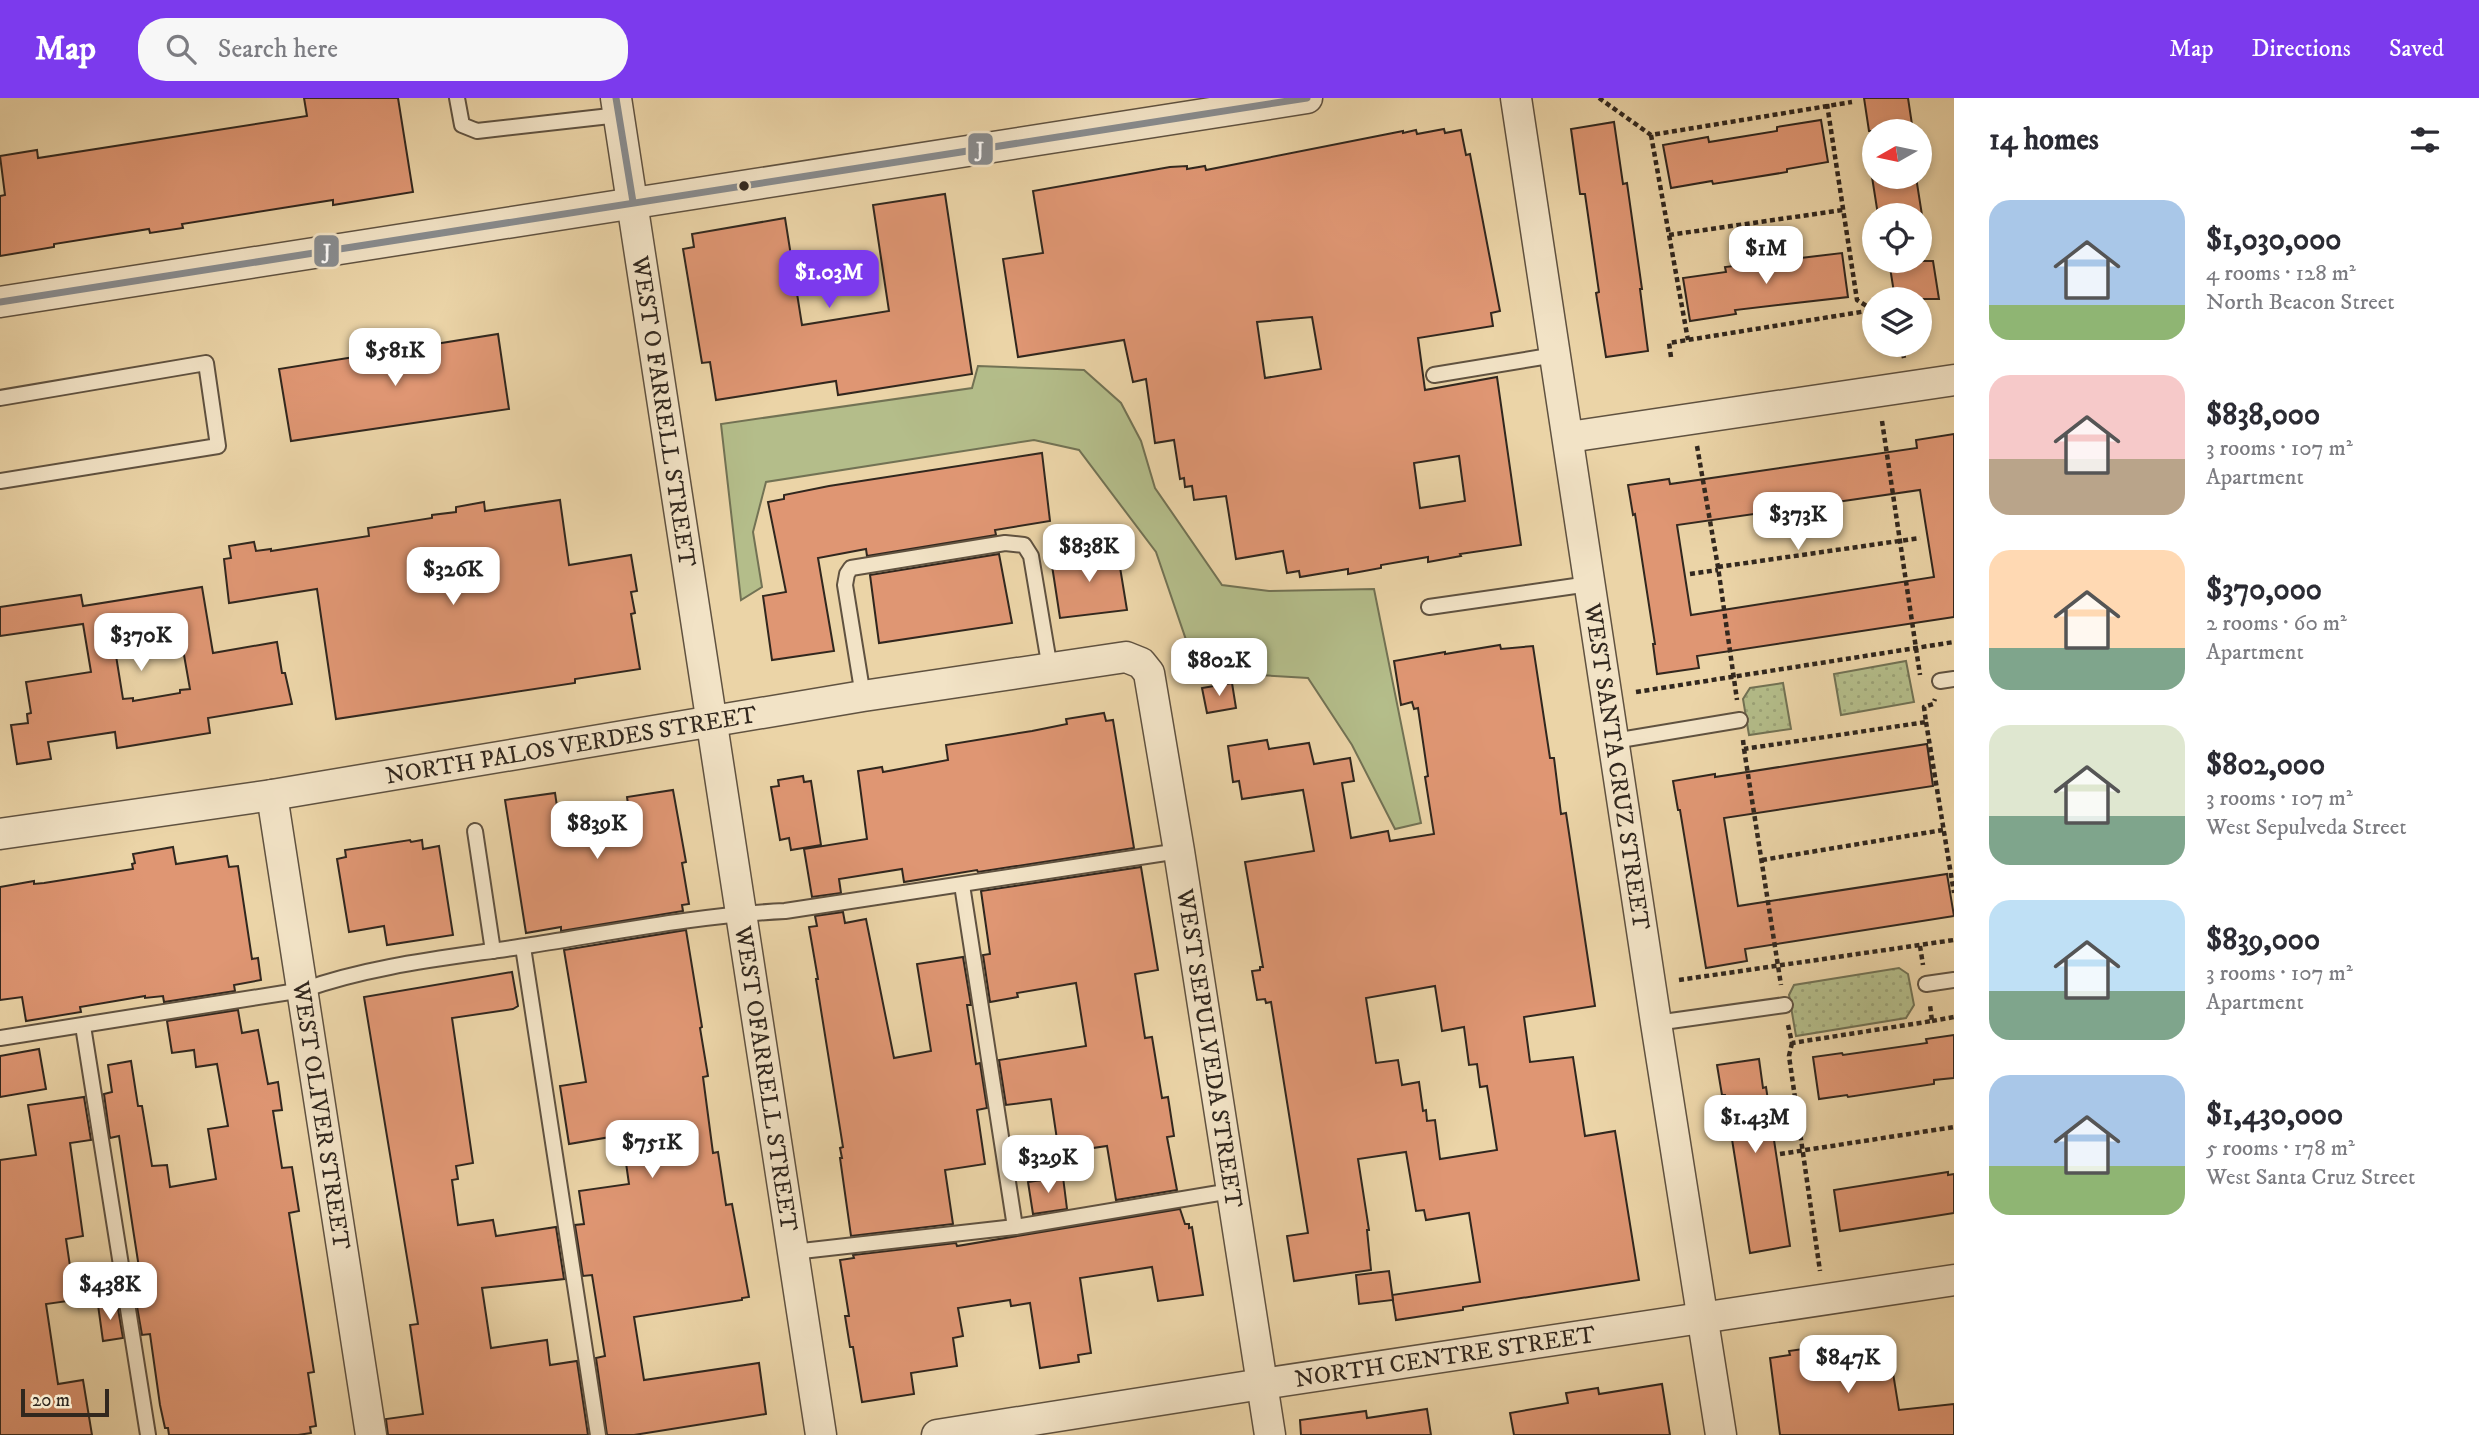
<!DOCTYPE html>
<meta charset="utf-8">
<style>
:root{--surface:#fff;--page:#f7f7f7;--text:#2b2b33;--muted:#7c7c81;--accent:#7c3aed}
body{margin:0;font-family:"IM FELL DW Pica",serif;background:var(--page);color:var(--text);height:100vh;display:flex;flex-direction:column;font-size:26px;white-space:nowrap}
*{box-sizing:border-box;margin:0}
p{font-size:23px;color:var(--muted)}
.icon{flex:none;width:38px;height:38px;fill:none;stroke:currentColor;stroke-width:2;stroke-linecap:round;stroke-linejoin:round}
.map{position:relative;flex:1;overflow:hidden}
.drawer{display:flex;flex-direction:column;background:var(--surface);width:525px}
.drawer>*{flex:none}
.needle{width:46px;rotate:261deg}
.controls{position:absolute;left:1862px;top:21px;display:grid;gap:14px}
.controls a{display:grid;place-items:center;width:70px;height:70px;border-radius:50%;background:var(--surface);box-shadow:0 4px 10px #0003;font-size:35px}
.scale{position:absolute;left:21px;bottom:18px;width:88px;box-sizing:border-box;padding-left:7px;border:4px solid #31271e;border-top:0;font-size:19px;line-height:24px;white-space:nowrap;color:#31271e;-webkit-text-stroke:5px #f2e3c6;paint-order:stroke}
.price{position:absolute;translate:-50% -60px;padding:0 16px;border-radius:14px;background:#fff;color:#222;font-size:23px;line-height:46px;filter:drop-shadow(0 2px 4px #0008)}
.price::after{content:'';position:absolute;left:50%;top:42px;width:21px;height:16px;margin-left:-10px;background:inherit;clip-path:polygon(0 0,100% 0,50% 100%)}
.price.active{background:var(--accent);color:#fff}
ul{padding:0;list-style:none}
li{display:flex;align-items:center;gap:21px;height:175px;padding:0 35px}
li span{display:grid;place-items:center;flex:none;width:196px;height:140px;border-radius:21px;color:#555}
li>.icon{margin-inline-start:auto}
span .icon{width:84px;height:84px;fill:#fffc;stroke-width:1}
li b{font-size:30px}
h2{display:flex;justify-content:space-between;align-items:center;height:84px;padding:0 35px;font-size:30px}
header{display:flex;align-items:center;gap:42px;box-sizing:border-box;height:98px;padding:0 35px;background:var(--accent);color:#fff}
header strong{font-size:33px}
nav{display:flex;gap:38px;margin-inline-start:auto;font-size:24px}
.search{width:490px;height:63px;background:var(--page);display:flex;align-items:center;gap:18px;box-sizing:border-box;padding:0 24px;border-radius:28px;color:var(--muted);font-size:26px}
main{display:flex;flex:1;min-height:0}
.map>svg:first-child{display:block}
.grass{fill:#b4bd8a;stroke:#727254;stroke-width:2}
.park{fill:url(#park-dots);stroke:#727254;stroke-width:2}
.building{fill:#df9673;stroke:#31271e;stroke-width:2;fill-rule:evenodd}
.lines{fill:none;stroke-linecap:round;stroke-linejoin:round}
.lane-casing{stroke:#605240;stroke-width:18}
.street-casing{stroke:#605240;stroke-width:33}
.path{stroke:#31271e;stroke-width:4.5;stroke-dasharray:5 3.5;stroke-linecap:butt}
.lane{stroke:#f2e3c6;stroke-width:14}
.street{stroke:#f2e3c6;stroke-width:30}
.bus-1-casing{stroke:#f2e3c6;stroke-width:12}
.bus-1{stroke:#888c8f;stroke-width:7}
.bus-dot{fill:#31271e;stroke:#f2e3c6;stroke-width:2.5}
.labels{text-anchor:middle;stroke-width:5;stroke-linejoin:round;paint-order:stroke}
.street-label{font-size:24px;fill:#31271e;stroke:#f2e3c6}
.line-badge{stroke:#f2e3c6;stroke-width:2.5}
.badge-label{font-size:19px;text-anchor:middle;font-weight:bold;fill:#fff}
</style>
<header>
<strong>Map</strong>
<div class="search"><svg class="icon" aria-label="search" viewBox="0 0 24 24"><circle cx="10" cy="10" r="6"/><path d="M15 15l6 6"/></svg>Search here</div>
<nav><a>Map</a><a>Directions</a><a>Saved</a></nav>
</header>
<main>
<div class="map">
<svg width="1954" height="1337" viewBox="0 0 1954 1337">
<defs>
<pattern id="park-dots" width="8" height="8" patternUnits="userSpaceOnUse" patternTransform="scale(1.75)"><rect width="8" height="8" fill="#b4bd8a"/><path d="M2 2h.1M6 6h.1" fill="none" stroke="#9ba277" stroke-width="1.8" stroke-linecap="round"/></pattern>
</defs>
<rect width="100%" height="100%" fill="#ebd4a7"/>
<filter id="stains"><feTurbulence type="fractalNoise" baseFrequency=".00286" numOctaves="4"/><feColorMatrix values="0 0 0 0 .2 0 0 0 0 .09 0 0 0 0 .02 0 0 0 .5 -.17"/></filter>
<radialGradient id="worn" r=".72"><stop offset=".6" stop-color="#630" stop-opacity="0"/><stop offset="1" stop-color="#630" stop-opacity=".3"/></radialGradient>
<path class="grass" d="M978 268 1084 272 1121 305 1141 343 1155 390 1222 487 1269 493 1374 491 1421 725 1395 731 1352 647 1308 580 1242 576 1195 568 1156 454 1079 352 1034 342 766 384 753 434 762 489 741 502 721 326 972 290Z"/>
<g class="park">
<path d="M1906 563 1914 604 1841 617 1834 576Z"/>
<path d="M1783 585 1791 631 1749 637 1743 601 1750 590Z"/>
<path d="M1899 870 1908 876 1914 907 1906 920 1796 938 1789 897 1794 887Z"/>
</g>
<g class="building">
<path d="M304 0H398L413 94 333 107V102L182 126 183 130 150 135 149 131 54 146V149L0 158V98L5 97 0 58 37 52 38 60 307 18Z"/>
<path d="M1864 0H1908L1913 33H1869Z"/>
<path d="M1821 22 1828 64 1787 71V74L1713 86 1712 83 1671 90 1663 47 1708 39 1709 44 1777 33V29Z"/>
<path d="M1614 24 1623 86 1627 85 1642 191H1640L1648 253 1606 259 1596 195 1599 194 1585 96H1580L1571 31Z"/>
<path d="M1444 31 1445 35 1461 32 1466 57 1470 56 1500 213 1491 215 1493 228 1418 240 1425 292 1497 279 1521 447 1460 456 1461 458 1428 464V459L1381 467V470L1348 476V471L1300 479 1299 473 1287 475 1283 453 1236 461 1226 398 1194 402 1192 388 1185 389 1184 380 1180 381 1174 342 1155 345 1146 281 1133 284 1124 242 1018 259 1003 161 1043 155 1033 93 1170 69 1187 68V71L1205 68 1206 72 1403 33V35L1416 32 1417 36ZM1312 219 1321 271 1265 280 1257 224ZM1459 358 1465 403 1420 410 1414 365Z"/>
<path d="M1872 79H1916L1922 117H1878Z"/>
<path d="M945 96 972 276 838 297 836 283 716 302 710 264 702 265 683 151 694 149 692 136 785 120 802 227 889 213 873 107Z"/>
<path d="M1842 155 1848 199 1735 212 1736 216 1690 223 1683 180 1726 174 1725 169Z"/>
<path d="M1889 163H1933L1939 201H1895Z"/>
<path d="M498 236 509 311 291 343 279 271Z"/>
<path d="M1954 336V519L1697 558 1699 570 1657 576 1653 546H1655L1635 416 1633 417 1628 387 1669 381 1670 386 1917 350 1916 342ZM1920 392 1934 479 1691 517 1677 427Z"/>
<path d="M1042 355 1050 423 995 432 996 437 867 458 866 451 818 460 834 553 772 562 763 498 786 494 768 404 784 401V397L829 388Z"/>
<path d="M560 402 569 467 631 457 637 493 631 494 635 515 631 516 640 571 575 581V585L336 621 317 491 229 505 224 461 231 460 229 448 254 444 256 453 271 451V453L369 438 368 430 432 420V417L456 414V409L484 404 485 413Z"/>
<path d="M1117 451 1127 512 1060 520 1051 461Z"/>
<path d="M999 456 1012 525 879 545 870 477Z"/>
<path d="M202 489 213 555 277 544 282 575H285L292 606 208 620 210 635 117 650 115 634 48 644 51 661 17 666 11 627 28 625 27 616 31 615 26 584 91 574 83 526 0 538V509L81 497 83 508ZM178 523 190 591 180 592V595L133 603V600L123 601 112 533Z"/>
<path d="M1500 547 1501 551 1533 548 1550 660H1554L1561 716 1566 715 1595 908 1524 919 1530 964 1573 959 1585 1038 1615 1033 1639 1182 1463 1209V1212L1396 1222 1392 1197 1480 1184 1469 1115 1426 1122 1424 1112 1416 1113 1406 1054 1358 1061 1369 1132H1367L1371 1172 1294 1183 1287 1138 1308 1135 1271 904 1266 905 1265 901 1257 902 1252 873 1260 872V869H1263L1245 764 1314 753 1303 692 1242 701 1239 683 1233 684 1228 648 1267 642 1269 651 1309 645 1314 666 1350 660 1354 683 1342 685 1351 740 1388 733 1390 743 1434 736 1425 679 1428 678 1418 610 1414 611 1412 604 1401 607 1394 563 1445 554V556ZM1435 888 1442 933 1464 929 1469 967 1477 966 1480 989 1487 988 1497 1052 1440 1061 1435 1022 1427 1023 1426 1012 1423 1013 1419 984 1402 987 1398 962 1376 965 1366 900Z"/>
<path d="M1232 585 1236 610 1207 615 1202 590Z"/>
<path d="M1104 615 1106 623 1113 622 1134 750 978 774 977 772 904 784 902 771 839 781 841 795 812 799 804 751 867 741 858 673 882 669 883 674 948 662 946 647 1032 633 1067 626 1066 621Z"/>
<path d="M1927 646 1933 688 1724 720 1738 808 1947 776 1954 818 1745 851 1747 863 1706 870 1680 712H1678L1673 683 1715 676V679Z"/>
<path d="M803 678 804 684 811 683 821 747 791 752 789 740 780 742 771 689 779 688 778 682Z"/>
<path d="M673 692 686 764 682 765 689 806 682 807 683 813 561 833V829L526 835 505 702 555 695 558 715 628 706 627 699Z"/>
<path d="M410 742 411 744 422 742 423 751 439 748 453 837 387 847 384 828 349 834 337 761 346 759 345 752Z"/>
<path d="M173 749 176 766 227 758 229 769 238 768 252 861 258 860 261 882 234 887 235 893 164 904 163 898 145 900V898L80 909 81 914 26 923 22 899 0 902V789L34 783V786L44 785 133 771 132 766 135 765 133 756Z"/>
<path d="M1141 769 1158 872 1135 876 1145 940 1152 939 1162 1000 1168 999 1174 1038 1167 1039 1177 1092 1116 1102 1107 1048 1059 1055 1051 1001 1006 1007 999 962 1086 948 1076 885 1017 895 1018 899 990 904 983 857 990 856 981 793Z"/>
<path d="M843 814 845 825 866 821 894 960 931 953 917 866 963 859 971 907H967L976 966 980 965 987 1010 977 1012 985 1066 945 1072 953 1126 851 1138 840 1060H842L840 1050 843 1049 816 881H818L809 829 817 828 815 818Z"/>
<path d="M686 832 702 929 700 930 708 978 703 979 713 1055 718 1054 726 1107 732 1106 749 1199 742 1200V1202L634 1219 644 1282 759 1265 766 1316 634 1337H607L596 1260 605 1258 592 1177 583 1178 575 1127 584 1126 579 1093 629 1086 622 1037 569 1046 560 988 586 984 564 852Z"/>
<path d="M512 874 518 908 513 911 452 920 473 1065 456 1068 458 1081 452 1082 458 1127 493 1122 496 1138 556 1129 564 1181 482 1190 491 1250 547 1242 550 1267 577 1263 588 1337H388L386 1321 423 1316 410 1227 418 1226 364 899Z"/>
<path d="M238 912 242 935 258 932 268 986 278 984 282 1012 273 1013 282 1070 292 1069 299 1113 289 1115 314 1274 308 1275 316 1328 310 1329 311 1335 298 1337H169L168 1330H165L160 1307 150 1236 142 1237 136 1203 144 1202 133 1131 119 1038 110 1040 104 996 112 994 108 967 131 963 138 1008H142L152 1068 167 1067 170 1089 216 1081 208 1031 228 1028 217 966 196 969 194 952 172 955 167 923Z"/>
<path d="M1954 937V980L1934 982V986L1848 999 1847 997 1819 1001 1813 959 1842 955 1843 957 1927 945 1926 941Z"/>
<path d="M39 951 46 991 0 999V958Z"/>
<path d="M1759 961 1763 990 1766 989 1790 1148 1750 1155 1725 997H1722L1717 967Z"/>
<path d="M84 999 91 1042 70 1045 83 1138 66 1141 75 1202 46 1206 58 1286 83 1282 92 1337H0V1062L36 1057 28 1007Z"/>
<path d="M1948 1074V1077L1954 1076V1115L1840 1133 1834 1092Z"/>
<path d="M1063 1079 1067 1111 1033 1116 1028 1084Z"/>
<path d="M1180 1111 1185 1126H1189V1130L1192 1129 1203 1197 1158 1203 1152 1169 1080 1180 1091 1255 1078 1257 1079 1264 1040 1270 1030 1205 1011 1208 1010 1202 958 1210 963 1238 953 1240 957 1268 911 1275 914 1296 862 1304 853 1249H850L845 1218H849L840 1162 854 1160 853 1157 956 1145 957 1148Z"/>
<path d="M1389 1173 1393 1202 1359 1206 1356 1177Z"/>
<path d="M117 1205 123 1240 103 1243 98 1207Z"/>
<path d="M1865 1242V1247L1888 1244 1899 1312 1954 1306V1337H1780L1770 1260 1790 1257 1789 1253Z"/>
<path d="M1662 1286 1670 1337H1514L1510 1315 1568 1305 1566 1295 1598 1290 1599 1296Z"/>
<path d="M1427 1311 1431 1337H1301L1300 1322 1366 1313 1367 1320Z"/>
</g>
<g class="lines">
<defs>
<g id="lane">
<path d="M457 0 462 27 477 33 619 17"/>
<path d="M1434 277 1555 257"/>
<path d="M0 300 206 265 218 348 0 383"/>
<path d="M1429 509 1589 486"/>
<path d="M1940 583 1954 581"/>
<path d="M863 598 845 487 847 476 851 470 1005 445 1024 447 1031 458 1050 571"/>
<path d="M1614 643 1740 622"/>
<path d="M475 733 493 853"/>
<path d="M962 787 1015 1129"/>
<path d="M523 849 598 1337"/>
<path d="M1926 886 1954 882"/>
<path d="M1656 925 1785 907"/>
<path d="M83 928 148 1337"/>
<path d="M0 940 303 892C375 866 456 859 532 847 616 834 700 817 785 813L1179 753"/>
<path d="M793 1154 1015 1129 1231 1093"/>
</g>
<g id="street">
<path id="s1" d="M616 0 821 1337"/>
<path id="s2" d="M1516 0 1656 925 1721 1337"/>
<path d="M0 204 1307 0"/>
<path d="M1569 339 1954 282"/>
<path id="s3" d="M272 697 371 1337"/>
<path id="s4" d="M0 736 272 697 863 598 1126 559 1141 565 1149 575 1179 753 1270 1337"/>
<path id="s5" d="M937 1337 1262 1286 1954 1182"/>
</g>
</defs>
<use href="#lane" class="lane-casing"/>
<use href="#street" class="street-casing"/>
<g class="path">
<path d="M1599 0 1651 37 1852 4"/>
<path d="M1827 6 1857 202 1873 212"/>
<path d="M1651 37 1688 242"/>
<path d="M1669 137 1843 112"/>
<path d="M1901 247 1904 260"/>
<path d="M1671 259 1669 245 1873 212"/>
<path d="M1882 323 1920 577"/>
<path d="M1697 348 1718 469 1737 602"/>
<path d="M1718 469 1920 440"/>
<path d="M1690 476 1718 472"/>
<path d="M1636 594 1954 544"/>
<path d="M1926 624 1954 795"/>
<path d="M1743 642 1744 651 1926 624 1924 609 1933 606 1935 601"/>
<path d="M1744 651 1781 887"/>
<path d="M1762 762 1943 732"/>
<path d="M1920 848 1923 867"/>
<path d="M1679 882 1954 842"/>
<path d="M1932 923 1954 919"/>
<path d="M1788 927 1792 945 1932 923 1930 907"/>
<path d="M1792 945 1789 958 1820 1173"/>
<path d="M1780 1056 1954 1029"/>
</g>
<use href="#lane" class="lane"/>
<use href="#street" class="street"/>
<defs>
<g id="bus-1">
<path d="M616 0 633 104"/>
<path d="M0 204 1307 0"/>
</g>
</defs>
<use href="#bus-1" class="bus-1-casing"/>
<use href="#bus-1" class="bus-1"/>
</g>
<circle class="bus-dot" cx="744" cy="88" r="6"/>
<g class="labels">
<g class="street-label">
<text dy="8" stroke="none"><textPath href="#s1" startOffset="317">WEST O FARRELL STREET</textPath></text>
<text dy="8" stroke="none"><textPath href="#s4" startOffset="578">NORTH PALOS VERDES STREET</textPath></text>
<text dy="8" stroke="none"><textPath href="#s2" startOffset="676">WEST SANTA CRUZ STREET</textPath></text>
<text dy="8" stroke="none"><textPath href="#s4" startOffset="1549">WEST SEPULVEDA STREET</textPath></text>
<text dy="8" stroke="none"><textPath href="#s1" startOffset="992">WEST OFARRELL STREET</textPath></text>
<text dy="8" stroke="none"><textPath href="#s3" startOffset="324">WEST OLIVER STREET</textPath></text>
<text dy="8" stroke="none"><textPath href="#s5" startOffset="514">NORTH CENTRE STREET</textPath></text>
</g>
</g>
<g class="line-badge">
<rect x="967" y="34" width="27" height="34" rx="7" fill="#888c8f"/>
<rect x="313" y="136" width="27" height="34" rx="7" fill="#888c8f"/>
</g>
<g class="badge-label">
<text x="980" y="58">J</text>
<text x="327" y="160">J</text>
</g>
<rect width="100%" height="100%" filter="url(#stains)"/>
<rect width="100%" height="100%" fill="url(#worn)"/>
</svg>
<div class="controls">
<a><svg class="needle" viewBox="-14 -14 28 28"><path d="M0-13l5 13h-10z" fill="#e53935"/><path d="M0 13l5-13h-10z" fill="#7c7c81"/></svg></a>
<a><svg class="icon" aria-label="locate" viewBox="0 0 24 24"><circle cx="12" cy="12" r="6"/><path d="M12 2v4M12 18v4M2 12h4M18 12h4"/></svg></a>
<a><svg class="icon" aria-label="layers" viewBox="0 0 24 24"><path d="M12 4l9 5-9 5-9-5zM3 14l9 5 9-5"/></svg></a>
</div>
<div class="scale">20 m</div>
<b class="price" style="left:1766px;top:188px">$1M</b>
<b class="price active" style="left:829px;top:212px">$1.03M</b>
<b class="price" style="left:395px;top:290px">$581K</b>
<b class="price" style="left:1798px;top:454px">$373K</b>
<b class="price" style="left:1089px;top:486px">$838K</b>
<b class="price" style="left:453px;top:509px">$326K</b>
<b class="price" style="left:141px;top:575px">$370K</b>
<b class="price" style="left:1219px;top:600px">$802K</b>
<b class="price" style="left:597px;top:763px">$839K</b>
<b class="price" style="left:1755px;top:1057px">$1.43M</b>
<b class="price" style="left:652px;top:1082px">$751K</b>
<b class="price" style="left:1048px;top:1097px">$329K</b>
<b class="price" style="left:110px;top:1224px">$438K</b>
<b class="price" style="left:1848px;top:1297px">$847K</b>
</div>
<section class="drawer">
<h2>14 homes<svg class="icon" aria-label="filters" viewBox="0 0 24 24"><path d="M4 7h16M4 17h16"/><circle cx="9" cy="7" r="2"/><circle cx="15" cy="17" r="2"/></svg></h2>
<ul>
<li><span style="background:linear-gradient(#a9c7e8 75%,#8fb573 0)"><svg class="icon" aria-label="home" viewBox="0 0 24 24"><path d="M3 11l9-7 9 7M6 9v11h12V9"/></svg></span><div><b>$1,030,000</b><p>4 rooms · 128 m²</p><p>North Beacon Street</p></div></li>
<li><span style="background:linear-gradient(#f6c9c9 60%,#b9a48a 0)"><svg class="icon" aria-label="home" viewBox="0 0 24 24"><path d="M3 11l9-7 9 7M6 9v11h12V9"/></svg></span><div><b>$838,000</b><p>3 rooms · 107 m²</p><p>Apartment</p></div></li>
<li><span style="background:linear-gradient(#ffd9b3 70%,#7fa58c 0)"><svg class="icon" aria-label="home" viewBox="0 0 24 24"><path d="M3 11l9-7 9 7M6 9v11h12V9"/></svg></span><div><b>$370,000</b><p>2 rooms · 60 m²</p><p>Apartment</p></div></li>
<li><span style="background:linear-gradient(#dfe7d0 65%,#7fa58c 0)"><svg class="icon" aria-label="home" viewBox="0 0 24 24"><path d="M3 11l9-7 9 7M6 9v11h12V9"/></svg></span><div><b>$802,000</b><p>3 rooms · 107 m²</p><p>West Sepulveda Street</p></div></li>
<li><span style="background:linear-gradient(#bfe0f5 65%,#7fa58c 0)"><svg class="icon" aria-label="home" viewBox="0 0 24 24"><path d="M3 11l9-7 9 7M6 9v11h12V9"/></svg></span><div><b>$839,000</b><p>3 rooms · 107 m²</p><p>Apartment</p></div></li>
<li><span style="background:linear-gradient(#a9c7e8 65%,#8fb573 0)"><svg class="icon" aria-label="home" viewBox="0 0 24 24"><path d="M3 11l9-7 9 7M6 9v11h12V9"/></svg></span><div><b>$1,430,000</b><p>5 rooms · 178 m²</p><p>West Santa Cruz Street</p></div></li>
</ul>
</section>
</main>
